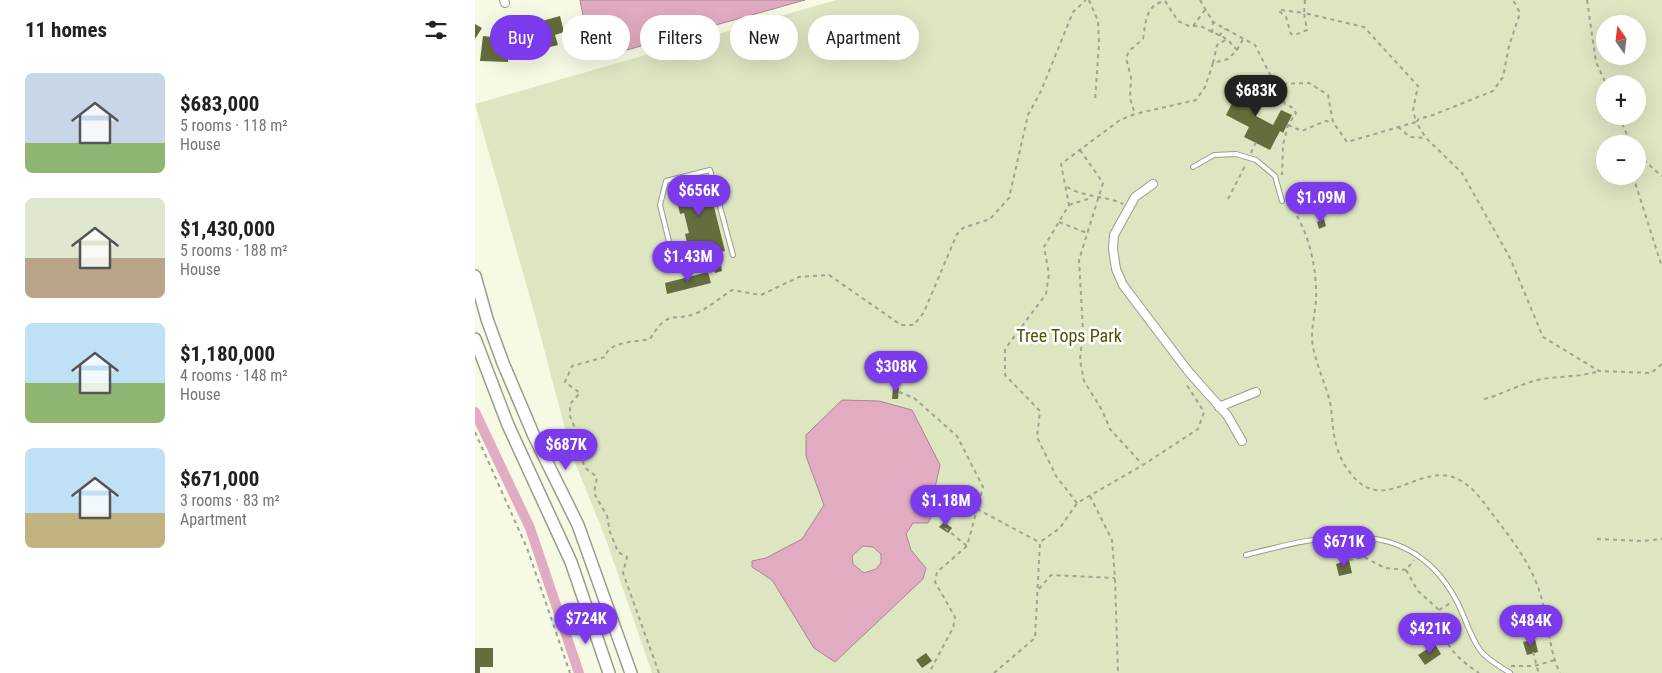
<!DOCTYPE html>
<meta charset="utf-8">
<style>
:root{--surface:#fff;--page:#f6f6f6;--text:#202124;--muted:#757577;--accent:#7c3aed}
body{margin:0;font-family:"Roboto Condensed",sans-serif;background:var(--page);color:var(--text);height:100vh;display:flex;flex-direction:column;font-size:19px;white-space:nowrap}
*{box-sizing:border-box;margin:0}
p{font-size:16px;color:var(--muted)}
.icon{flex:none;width:28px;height:28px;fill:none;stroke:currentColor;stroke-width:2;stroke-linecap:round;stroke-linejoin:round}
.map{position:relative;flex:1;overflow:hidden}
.details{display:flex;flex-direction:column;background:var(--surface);width:475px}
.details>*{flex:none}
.top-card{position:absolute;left:15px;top:15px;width:475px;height:45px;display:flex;gap:10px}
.needle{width:32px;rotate:346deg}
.controls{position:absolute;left:1121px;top:15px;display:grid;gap:10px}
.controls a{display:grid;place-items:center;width:50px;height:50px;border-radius:50%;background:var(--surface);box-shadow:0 5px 20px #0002;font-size:25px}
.price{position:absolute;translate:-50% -42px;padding:0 11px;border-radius:18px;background:var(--accent);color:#fff;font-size:16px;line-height:32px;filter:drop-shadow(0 1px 2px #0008)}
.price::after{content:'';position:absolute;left:50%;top:30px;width:15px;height:11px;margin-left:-8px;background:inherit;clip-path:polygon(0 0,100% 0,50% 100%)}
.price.selected{background:#222;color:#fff}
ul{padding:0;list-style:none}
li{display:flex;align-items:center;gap:15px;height:125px;padding:0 25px}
li span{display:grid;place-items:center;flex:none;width:140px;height:100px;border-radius:8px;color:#555}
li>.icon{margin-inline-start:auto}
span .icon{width:60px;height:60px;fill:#fffc;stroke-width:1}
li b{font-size:21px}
h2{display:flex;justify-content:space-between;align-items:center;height:60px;padding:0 25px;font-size:21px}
.tag{padding:0 18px;border-radius:22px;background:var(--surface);box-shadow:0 5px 20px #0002;font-size:18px;line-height:45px}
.tag.selected{background:var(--accent);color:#fff}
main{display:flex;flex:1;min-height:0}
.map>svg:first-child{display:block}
.green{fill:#dee5c1;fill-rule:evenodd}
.water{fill:#e1abc2;stroke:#ab8693;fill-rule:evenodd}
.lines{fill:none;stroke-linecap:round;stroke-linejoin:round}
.canal{stroke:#e1abc2;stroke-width:10}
.building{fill:#656d3d}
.service-casing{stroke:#999d89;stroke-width:6}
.minor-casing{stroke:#999d89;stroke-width:10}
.secondary-casing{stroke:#999d89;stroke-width:14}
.path{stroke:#a0a393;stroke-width:2;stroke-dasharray:4 4;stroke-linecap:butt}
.service{stroke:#fff;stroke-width:4}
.minor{stroke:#fff;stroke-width:8}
.secondary{stroke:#fff;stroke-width:11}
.labels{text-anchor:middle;stroke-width:5;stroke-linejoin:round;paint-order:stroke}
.park-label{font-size:18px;fill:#4e5700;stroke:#fff}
</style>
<main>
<section class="details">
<h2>11 homes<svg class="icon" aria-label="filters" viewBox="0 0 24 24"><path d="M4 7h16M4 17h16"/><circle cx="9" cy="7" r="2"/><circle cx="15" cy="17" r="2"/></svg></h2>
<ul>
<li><span style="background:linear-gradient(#c9d6e8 70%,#8fb573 0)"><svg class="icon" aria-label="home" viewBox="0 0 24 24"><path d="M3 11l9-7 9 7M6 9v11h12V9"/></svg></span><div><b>$683,000</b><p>5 rooms · 118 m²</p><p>House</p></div></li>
<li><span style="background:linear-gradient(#dfe7d0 60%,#b9a48a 0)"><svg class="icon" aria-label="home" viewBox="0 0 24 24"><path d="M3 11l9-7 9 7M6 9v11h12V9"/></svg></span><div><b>$1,430,000</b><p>5 rooms · 188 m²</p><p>House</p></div></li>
<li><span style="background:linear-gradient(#bfe0f5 60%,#8fb573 0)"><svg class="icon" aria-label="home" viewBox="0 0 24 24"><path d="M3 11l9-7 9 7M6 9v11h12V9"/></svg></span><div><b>$1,180,000</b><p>4 rooms · 148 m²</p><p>House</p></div></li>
<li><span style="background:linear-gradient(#bfe0f5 65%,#c2b280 0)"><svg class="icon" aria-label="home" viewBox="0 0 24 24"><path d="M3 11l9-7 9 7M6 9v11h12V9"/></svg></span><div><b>$671,000</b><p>3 rooms · 83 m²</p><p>Apartment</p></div></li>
</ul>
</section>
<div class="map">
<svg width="1187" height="673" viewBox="0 0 1187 673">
<rect width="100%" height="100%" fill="#f6fae4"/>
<path class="green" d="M361 0H1187V673H177L130 537 97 455 60 315 0 104ZM1130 24H1162V56H1130ZM1130 84H1162V116H1130ZM1130 144H1162V176H1130Z"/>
<g class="water">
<path d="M105 0H330L134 55 118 54 113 42Z"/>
<path d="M367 400 404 401 437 410 465 465 458 497 461 508 453 523H438L431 534 436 550 451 568 448 579 360 662 339 648 297 580 277 567V561L291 558 327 539 349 505 331 456V435ZM388 546 398 547 406 554V563L401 569 389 573 378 564 377 556Z"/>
</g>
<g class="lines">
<path class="canal" d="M0 412 55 528 104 673"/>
</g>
<g class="building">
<path d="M85 16 89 32 80 35 83 45 67 49 64 37 60 38 56 24Z"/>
<path d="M0 24 7 28 0 39Z"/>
<path d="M8 36 35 39 33 62 5 61Z"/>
<path d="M767 83 792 95 781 116 798 125 806 110 817 115 808 133 805 131 795 150 769 137 774 127 751 115Z"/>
<path d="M231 175 250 251 216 259 210 234 214 233 209 213 205 214 198 183Z"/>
<path d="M849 219 851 226 844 229 842 222Z"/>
<path d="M246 265 247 271 240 273 238 267Z"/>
<path d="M233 272 236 283 192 294 190 283Z"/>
<path d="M418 388H424L423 399H417Z"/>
<path d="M469 522 477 528 473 533 464 527Z"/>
<path d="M874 560 877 573 864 576 861 564Z"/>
<path d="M1060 639 1063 652 1052 655 1048 642Z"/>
<path d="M960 644 966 654 950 665 943 655Z"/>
<path d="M0 648H18V667H5V673H0Z"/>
<path d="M451 653 457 661 447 668 441 660Z"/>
</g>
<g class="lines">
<defs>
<g id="service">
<path d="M718 167 739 155 761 154 781 160 800 176 807 201"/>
<path d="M201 270 185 205 191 181 235 170 258 255"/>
<path d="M771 555C848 535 933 513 980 598 990 615 994 635 1005 650 1012 660 1025 666 1035 673"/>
</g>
<g id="minor">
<path d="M29 0 30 3"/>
<path d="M678 184 660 197 639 235 638 249 641 269 648 285 713 371 752 415 767 441"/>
<path d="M744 407 781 392"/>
</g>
<g id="secondary">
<path d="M0 276 12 319 28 363 59 436 103 525 156 673"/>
<path d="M0 339 33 425 96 562 134 673"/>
</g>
</defs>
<use href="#service" class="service-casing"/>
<use href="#minor" class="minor-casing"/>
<use href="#secondary" class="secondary-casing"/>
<g class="path">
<path d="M614 0 623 21 624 44 620 101"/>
<path d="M725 0 738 22 780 45 810 104 818 108 821 113 813 125 808 145 807 175"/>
<path d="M830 0 829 13 889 27 943 86 938 110 941 122 944 119 958 115 1018 91 1028 77 1034 46 1045 13 1038 0"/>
<path d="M1112 0 1121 62 1131 84"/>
<path d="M806 10 829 13 832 30 820 35 816 34 811 17 804 11Z"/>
<path d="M718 26 730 10"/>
<path d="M737 33 738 22"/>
<path d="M744 36 750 29"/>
<path d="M762 50 768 39"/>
<path d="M738 63 742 45 752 39"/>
<path d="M800 84 834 83 853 95 858 122 872 142 941 122 951 138 987 173 1035 258 1068 337 1124 371 1176 373 1187 364"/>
<path d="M1144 116 1156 144"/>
<path d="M813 125 827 131 850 121 858 122"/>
<path d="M923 127 935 137 951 138"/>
<path d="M605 150 628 183 604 260 608 330 605 360 609 381 627 410 635 429 667 464"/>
<path d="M776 153 781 142"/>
<path d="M1162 155C1172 161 1177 169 1187 176"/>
<path d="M1158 176 1187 267"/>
<path d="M592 187C611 198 629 195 648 204"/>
<path d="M753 199 771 164"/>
<path d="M594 205 616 198"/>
<path d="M822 216C836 241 842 272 841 300 840 313 837 325 837 338 838 360 852 385 856 407 858 427 858 443 868 462 907 530 946 450 991 484 1001 491 1009 503 1016 512 1037 540 1058 565 1067 600 1074 624 1074 651 1085 673"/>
<path d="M584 222 612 233"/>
<path d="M424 392 439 398 482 436 508 487 492 546 462 572 460 582 480 617 478 628 454 673"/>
<path d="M1009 399C1029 394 1046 383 1067 379 1086 376 1107 377 1124 371"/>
<path d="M0 432 52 548 95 673"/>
<path d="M615 496 637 540 640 578 643 673"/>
<path d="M602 503 581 476 562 437 565 411 530 375V349L571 294 574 274 569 247 594 205 586 164 645 120 660 114 655 98 656 77 651 58 654 51 668 39C671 22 670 5 690 1L703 21 714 26H725L752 39 762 50 753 59 738 63 730 87 721 100 660 114"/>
<path d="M502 509 564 542"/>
<path d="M470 528 492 546"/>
<path d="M1122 539 1168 541 1187 539"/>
<path d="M889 557 893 545"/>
<path d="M874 560 889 557 910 568 931 570 939 560"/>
<path d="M931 570 943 591 964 610C965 615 965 620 966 625 970 648 986 661 1004 673"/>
<path d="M564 589 576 575 640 578"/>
<path d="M964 610 977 602"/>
<path d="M1058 652 1063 671 1061 673"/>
<path d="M1036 666H1059L1080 660"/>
<path d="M184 673 148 573 152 557 143 552 135 532 132 516 119 493 122 477 109 467 105 441 95 416V404L105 393 90 382 97 366 130 357C133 341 162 342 175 339 195 306 199 324 224 312 236 306 246 297 257 290L286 295 324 277 354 275 426 325H439L449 312 482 234 488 228 515 219 534 198 553 115 566 91 598 12 611 0"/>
<path d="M519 673 560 638 565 542 585 528 602 503 668 465 723 429 729 412 710 382"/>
</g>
<use href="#service" class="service"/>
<use href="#minor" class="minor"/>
<use href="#secondary" class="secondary"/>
</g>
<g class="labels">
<g class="park-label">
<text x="594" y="342">Tree Tops Park</text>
</g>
</g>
</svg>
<div class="controls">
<a><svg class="needle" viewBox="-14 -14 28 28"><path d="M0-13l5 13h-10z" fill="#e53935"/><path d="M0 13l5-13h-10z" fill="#757577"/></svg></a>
<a>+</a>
<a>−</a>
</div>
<b class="price selected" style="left:781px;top:117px">$683K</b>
<b class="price" style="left:224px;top:217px">$656K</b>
<b class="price" style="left:846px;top:224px">$1.09M</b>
<b class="price" style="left:213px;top:283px">$1.43M</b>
<b class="price" style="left:421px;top:393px">$308K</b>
<b class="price" style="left:91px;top:471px">$687K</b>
<b class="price" style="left:471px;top:527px">$1.18M</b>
<b class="price" style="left:869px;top:568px">$671K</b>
<b class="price" style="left:111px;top:645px">$724K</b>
<b class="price" style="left:1056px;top:647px">$484K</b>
<b class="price" style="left:955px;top:655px">$421K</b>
<div class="top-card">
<a class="tag selected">Buy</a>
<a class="tag">Rent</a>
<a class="tag">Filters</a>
<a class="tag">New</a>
<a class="tag">Apartment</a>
</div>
</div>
</main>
